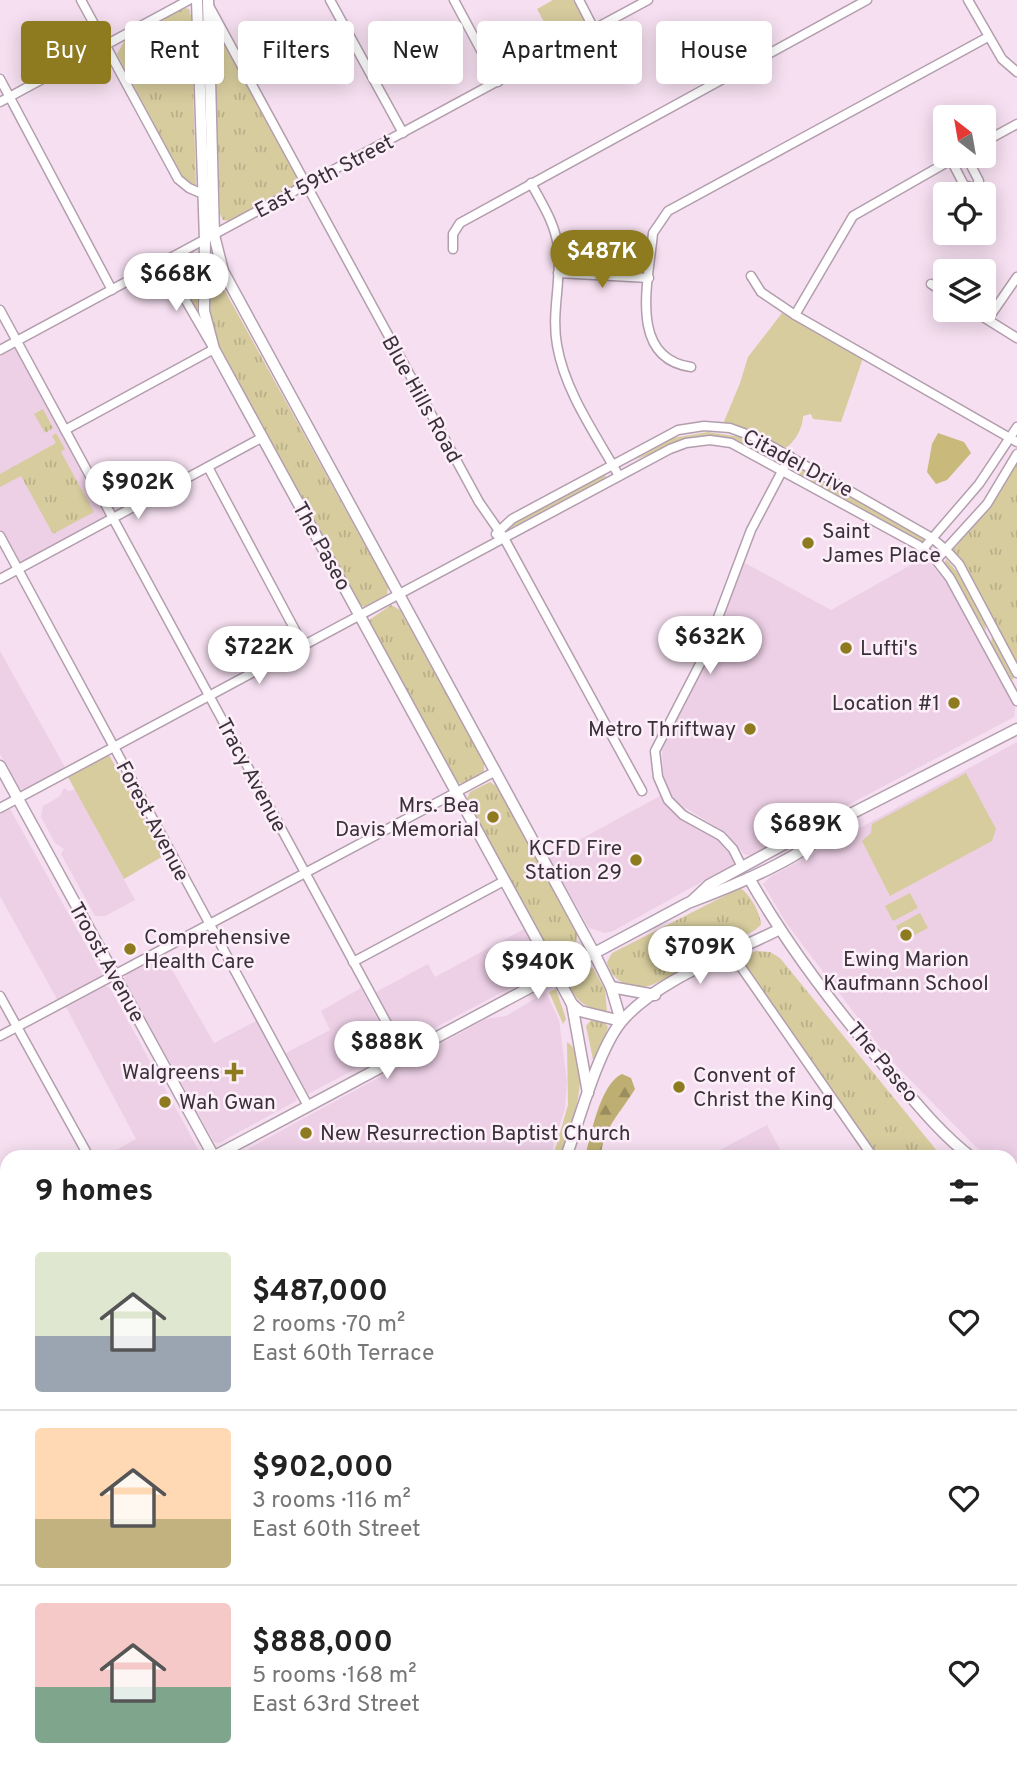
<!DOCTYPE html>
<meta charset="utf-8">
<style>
:root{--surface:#fff;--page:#f6f6f6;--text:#222;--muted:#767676;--line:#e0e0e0;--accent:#8e7a1f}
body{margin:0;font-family:Overpass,sans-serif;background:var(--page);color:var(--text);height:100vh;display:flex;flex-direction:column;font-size:26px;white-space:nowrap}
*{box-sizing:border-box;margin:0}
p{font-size:23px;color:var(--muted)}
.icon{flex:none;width:38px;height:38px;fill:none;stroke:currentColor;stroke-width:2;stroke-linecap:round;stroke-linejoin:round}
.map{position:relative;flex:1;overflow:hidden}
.sheet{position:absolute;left:0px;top:1150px;width:1018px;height:625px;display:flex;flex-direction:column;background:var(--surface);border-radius:21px 21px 0 0;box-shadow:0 4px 18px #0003}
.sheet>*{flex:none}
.hud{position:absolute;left:21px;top:21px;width:976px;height:63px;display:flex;gap:14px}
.needle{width:46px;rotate:329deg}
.fabs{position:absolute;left:933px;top:105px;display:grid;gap:14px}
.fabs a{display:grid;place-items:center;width:63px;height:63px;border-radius:7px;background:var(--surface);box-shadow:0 4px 18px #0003;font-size:35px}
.price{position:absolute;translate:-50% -60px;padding:0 16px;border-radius:24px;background:#fff;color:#222;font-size:23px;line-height:46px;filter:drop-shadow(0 2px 4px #0008)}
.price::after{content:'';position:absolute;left:50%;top:42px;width:21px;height:16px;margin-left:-10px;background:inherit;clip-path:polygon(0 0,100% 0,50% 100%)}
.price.selected{background:var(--accent);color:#fff}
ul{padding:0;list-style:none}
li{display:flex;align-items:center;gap:21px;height:175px;padding:0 35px}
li+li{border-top:2px solid var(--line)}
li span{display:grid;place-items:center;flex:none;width:196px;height:140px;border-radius:7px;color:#555}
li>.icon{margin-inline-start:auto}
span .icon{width:84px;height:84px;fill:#fffc;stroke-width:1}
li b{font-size:30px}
h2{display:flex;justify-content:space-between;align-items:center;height:84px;padding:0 35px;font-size:30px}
.tag{padding:0 24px;border-radius:7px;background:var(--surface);box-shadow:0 4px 18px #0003;font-size:24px;line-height:63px}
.tag.selected{background:var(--accent);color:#fff}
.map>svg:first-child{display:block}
.built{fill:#edd0e6}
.green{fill:#d7cc9e}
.forest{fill:url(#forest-firs)}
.cemetery{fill:url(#cemetery-stones)}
.park{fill:url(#park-tufts)}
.water{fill:#c9ba7c}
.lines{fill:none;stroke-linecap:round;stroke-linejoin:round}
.minor-casing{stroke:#b39eae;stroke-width:11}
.major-casing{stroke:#b39eae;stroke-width:13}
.minor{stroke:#fff;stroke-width:8}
.major{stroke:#fff;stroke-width:10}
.poi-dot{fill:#8e7a1f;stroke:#fdeffa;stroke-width:2.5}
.labels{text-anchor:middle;stroke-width:5;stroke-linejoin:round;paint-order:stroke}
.street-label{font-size:21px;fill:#3a3138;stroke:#fdeffa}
.poi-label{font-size:21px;fill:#3a3138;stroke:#fdeffa;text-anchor:start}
</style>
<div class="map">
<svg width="1017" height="1773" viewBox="0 0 1017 1773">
<defs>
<pattern id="forest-firs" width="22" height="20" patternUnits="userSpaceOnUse" patternTransform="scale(1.75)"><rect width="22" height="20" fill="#beae71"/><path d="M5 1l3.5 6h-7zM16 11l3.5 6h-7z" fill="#9b8e5e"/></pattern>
<pattern id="cemetery-stones" width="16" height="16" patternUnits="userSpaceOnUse" patternTransform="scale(1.75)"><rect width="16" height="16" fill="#d7cc9e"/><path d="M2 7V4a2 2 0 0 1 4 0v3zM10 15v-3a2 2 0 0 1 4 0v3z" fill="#b9b089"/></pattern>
<pattern id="park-tufts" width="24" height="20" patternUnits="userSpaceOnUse" patternTransform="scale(1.75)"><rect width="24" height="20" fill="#d7cc9e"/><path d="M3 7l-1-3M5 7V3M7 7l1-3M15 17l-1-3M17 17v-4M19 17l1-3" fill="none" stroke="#b9b089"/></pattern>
</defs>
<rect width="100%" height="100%" fill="#f5dff0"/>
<g class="built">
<path d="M15 348 107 517 19 564 0 529V356Z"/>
<path d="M925 557 949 586 1015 707 1014 717 752 856 744 854 726 833 676 802 663 780 662 745 706 664 743 562 831 610Z"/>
<path d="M0 651 66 769 27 790 19 789 0 754Z"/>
<path d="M1017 742V1177L1012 1174V1157H989L975 1146 886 1055 787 924 763 884 770 877Z"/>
<path d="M64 788 69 791 75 789 135 900 105 916H95L61 854 64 849 55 843 41 817 43 806 59 797Z"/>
<path d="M660 796 681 819 721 842 732 854 734 864 613 931 605 933 589 928 548 857Z"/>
<path d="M10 809 102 974 100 979 58 1001 0 896V813Z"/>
<path d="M524 929 541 961 540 972 408 1042 400 1040 374 993 428 964 435 977Z"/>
<path d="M163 954 214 1043 256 1021 297 1097 296 1101 219 1143 214 1142 124 979 126 974Z"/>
<path d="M105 986 110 988 198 1149 192 1157H104L136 1139 66 1007Z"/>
<path d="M361 988 393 1049 308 1094 284 1054 330 1030 321 1011Z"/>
<path d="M546 992 559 1020 567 1081 565 1108 550 1157H233L486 1019 506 1016Z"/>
<path d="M767 1125 784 1157H707Z"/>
<path d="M7 1274V1329L0 1332V1278Z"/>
<path d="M419 1768H536L539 1773H422Z"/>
<path d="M554 1768H675L665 1773H557Z"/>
</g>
<g class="green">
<path d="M553 0H573L586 24 585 28 556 44 537 9Z"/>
<path d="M782 313 863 358 841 422 813 419 811 414 803 416C803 427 795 443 785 448L723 424 740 383 748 357Z"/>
<path d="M708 432 740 437 774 457 770 458 736 442 692 439 634 460 673 438Z"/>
<path d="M801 469 922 537 924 541 920 542 799 475 797 471Z"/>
<path d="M602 474 606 476 605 479 511 528V523Z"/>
<path d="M946 559 958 573 985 623 986 631 945 564Z"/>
<path d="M992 635 1015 676 1012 680 991 643Z"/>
<path d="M109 755 165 855 124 879 68 777Z"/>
<path d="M966 773 996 829 992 841 890 896 862 841 871 833 872 824Z"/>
<path d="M910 893 918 908 893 921 885 906Z"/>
<path d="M920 913 928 928 903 941 896 926Z"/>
<path d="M556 989 566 1019 563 1024 549 992Z"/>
<path d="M567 1042C595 1060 571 1132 561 1157H553L568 1105Z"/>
</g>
<path class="forest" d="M622 1074 631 1078 635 1089C622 1111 602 1129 601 1157H585C591 1135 600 1084 622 1074Z"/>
<path class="cemetery" d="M1017 1723V1773H923L933 1768H1012V1726Z"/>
<g class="park">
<path d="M185 8 189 9 191 16 196 187 181 175 117 54 125 40Z"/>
<path d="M217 27 297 176 293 187 229 221 223 220 220 214 214 31Z"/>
<path d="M193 252 197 255V311L172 264Z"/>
<path d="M208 253H211L220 282 388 587 387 595 365 607 359 605 220 349 211 317Z"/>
<path d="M43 409 53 428 45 433 34 414Z"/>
<path d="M56 433 65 449 61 452 94 512 53 534 21 476 0 487V474L56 443 52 436Z"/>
<path d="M1017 462V664L953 550 998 496Z"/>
<path d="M391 605 400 610 484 763V772L463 784 456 782 368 621Z"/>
<path d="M490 782 496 786 577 933 576 949 568 957H558L547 947 466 801 470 792Z"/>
<path d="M740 888C750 894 761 914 761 925L755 930C733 942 663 985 643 987 626 989 611 978 607 962L612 953Z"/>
<path d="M756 951 770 952 780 958 942 1157H879L744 964V956Z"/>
<path d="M587 966 593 968 605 990 607 1012C589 1011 566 996 569 976Z"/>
<path d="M591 1020 605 1023 608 1027 594 1064 586 1026Z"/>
<path d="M1012 1239 1017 1245V1353L1012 1345Z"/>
</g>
<path class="water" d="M938 433 964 442 971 453 947 480 936 484 927 472 932 444Z"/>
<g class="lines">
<defs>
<g id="minor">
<path d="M81 0 178 179 189 188 203 194"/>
<path d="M330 0 403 133"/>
<path d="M454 0 498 82"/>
<path d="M579 0 594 29"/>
<path d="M968 0 1002 59 1017 72"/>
<path d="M208 4 479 502 504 538 642 791"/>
<path d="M0 79 112 290"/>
<path d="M0 102 189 0"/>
<path d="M984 142 1017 124"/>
<path d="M951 160 964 185 975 188 979 181 966 156"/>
<path d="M531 183C542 204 555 223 558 247 562 280 551 312 557 345 565 392 596 435 619 476"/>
<path d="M453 249V234L460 223 867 0"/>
<path d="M558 273 649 278"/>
<path d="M751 276 761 292 795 315 1017 442"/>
<path d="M931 284 945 293"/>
<path d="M0 310 404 1055"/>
<path d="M972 310 1017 338"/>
<path d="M795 315 853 216 958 156"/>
<path d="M988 319 1017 277"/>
<path d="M0 350 648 0"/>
<path d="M691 367C627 358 649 279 653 233L668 211 988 37"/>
<path d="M65 430 214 349 164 263"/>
<path d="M208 467 303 645"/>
<path d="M496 534 512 519 678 430 704 426 730 428 757 438 932 538 946 550 959 564 1017 673"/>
<path d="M0 536 308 1106"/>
<path d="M923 549 979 484 1017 427"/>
<path d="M936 560 987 504 1017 454"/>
<path d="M0 579 263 437"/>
<path d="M0 808 670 449 686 443 710 440 731 443 918 545 936 560 950 578 1017 701"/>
<path d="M742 867 733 849 721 836 683 815 668 800 658 777 655 751 702 660 751 530 790 456"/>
<path d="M732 954 873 1157"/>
<path d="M353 962 504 881"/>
<path d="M0 996 89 1157"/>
<path d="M0 1036 496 771"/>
<path d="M1012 1351 1017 1358"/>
<path d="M0 1377 7 1374"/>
<path d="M1012 1387 1017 1384"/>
<path d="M1012 1521 1017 1514"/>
<path d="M1012 1577 1017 1588"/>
<path d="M1012 1720 1017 1717"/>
<path d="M0 1757 7 1753"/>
<path d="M174 1768 177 1773"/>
<path d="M675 1773 685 1768"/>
<path d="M908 1773 918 1768"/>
</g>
<g id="major">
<path d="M197 0 205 240 204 311 214 349 572 1004 580 1011 621 1021"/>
<path d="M208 0 214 235 223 271 594 953 611 987 621 1021"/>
<path d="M0 766 214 1157"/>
<path d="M749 878C789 949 840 1014 893 1076 917 1104 941 1134 971 1157"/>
<path d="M692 901 709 885 823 823 839 820 1017 729"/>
<path d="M611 987 655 995"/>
<path d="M572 1004 588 1093"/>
<path d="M213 1157 688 903C731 887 810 856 839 820"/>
<path d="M566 1157C579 1121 598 1050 621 1022 656 980 730 954 778 930"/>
<path d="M1012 1188 1017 1191"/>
<path d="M0 1223 7 1236"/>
<path d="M1012 1230 1017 1236"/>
<path d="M0 1269 7 1265"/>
<path d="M0 1511 7 1507"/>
<path d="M0 1675 7 1688"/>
<path d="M51 1768 54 1773"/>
<path d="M285 1768V1773"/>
<path d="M546 1768 548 1773"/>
</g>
</defs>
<use href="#minor" class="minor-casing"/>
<use href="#major" class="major-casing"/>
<use href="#minor" class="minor"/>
<use href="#major" class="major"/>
</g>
<g class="poi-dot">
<circle cx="808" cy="543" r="7"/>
<circle cx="846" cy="648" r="7"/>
<circle cx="954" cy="703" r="7"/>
<circle cx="750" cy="729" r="7"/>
<circle cx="493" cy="817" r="7"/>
<circle cx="636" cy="860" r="7"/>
<circle cx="906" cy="935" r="7"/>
<circle cx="130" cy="949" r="7"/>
<path d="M230.5 1061.5h7v7h7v7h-7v7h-7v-7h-7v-7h7z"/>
<circle cx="679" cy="1087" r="7"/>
<circle cx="165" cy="1102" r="7"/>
<circle cx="306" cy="1133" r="7"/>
</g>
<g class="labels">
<g class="street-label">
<text transform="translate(324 176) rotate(-28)" y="7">East 59th Street</text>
<text transform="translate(422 399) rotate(61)" y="7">Blue Hills Road</text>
<text transform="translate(798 463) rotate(28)" y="7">Citadel Drive</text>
<text transform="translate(322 546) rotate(61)" y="7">The Paseo</text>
<text transform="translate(252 775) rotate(62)" y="7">Tracy Avenue</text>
<text transform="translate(153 821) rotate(62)" y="7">Forest Avenue</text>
<text transform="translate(107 962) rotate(61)" y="7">Troost Avenue</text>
<text transform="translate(883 1062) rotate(50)" y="7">The Paseo</text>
</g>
<g class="poi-label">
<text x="822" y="538">Saint<tspan x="822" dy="24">James Place</tspan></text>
<text x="860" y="655">Lufti's</text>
<text x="940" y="710" text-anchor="end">Location #1</text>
<text x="736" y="736" text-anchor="end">Metro Thriftway</text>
<text x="479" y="812" text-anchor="end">Mrs. Bea<tspan x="479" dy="24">Davis Memorial</tspan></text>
<text x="622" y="855" text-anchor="end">KCFD Fire<tspan x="622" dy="24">Station 29</tspan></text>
<text x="144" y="944">Comprehensive<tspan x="144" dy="24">Health Care</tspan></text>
<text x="906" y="966" text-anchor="middle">Ewing Marion<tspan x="906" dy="24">Kaufmann School</tspan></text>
<text x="220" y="1079" text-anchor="end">Walgreens</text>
<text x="693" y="1082">Convent of<tspan x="693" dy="24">Christ the King</tspan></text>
<text x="179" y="1109">Wah Gwan</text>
<text x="320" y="1140">New Resurrection Baptist Church</text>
</g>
</g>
</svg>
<div class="fabs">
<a><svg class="needle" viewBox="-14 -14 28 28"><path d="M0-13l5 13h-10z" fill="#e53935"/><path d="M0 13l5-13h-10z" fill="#767676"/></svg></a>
<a><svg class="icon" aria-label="locate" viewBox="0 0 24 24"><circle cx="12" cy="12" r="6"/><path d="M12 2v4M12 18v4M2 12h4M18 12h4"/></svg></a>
<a><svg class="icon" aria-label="layers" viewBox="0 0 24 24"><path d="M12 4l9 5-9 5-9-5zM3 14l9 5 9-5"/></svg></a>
</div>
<b class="price selected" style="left:602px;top:290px">$487K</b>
<b class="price" style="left:176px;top:313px">$668K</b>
<b class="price" style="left:138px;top:521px">$902K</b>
<b class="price" style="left:710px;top:676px">$632K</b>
<b class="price" style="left:259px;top:686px">$722K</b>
<b class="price" style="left:806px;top:863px">$689K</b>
<b class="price" style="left:700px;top:986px">$709K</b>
<b class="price" style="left:538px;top:1001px">$940K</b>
<b class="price" style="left:387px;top:1081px">$888K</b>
<div class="hud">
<a class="tag selected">Buy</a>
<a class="tag">Rent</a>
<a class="tag">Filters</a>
<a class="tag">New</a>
<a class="tag">Apartment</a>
<a class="tag">House</a>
</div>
<section class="sheet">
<h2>9 homes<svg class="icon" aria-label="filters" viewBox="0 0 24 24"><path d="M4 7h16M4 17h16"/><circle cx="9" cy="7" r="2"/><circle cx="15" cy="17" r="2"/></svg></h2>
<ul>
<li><span style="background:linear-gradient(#dfe7d0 60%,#9aa5b1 0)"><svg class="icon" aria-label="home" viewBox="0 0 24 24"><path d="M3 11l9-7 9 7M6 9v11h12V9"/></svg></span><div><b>$487,000</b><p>2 rooms · 70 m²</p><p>East 60th Terrace</p></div><svg class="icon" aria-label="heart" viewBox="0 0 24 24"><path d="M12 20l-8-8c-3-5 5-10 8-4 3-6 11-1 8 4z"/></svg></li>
<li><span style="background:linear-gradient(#ffd9b3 65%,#c2b280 0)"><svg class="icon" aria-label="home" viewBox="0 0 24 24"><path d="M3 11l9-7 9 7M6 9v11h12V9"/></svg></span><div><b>$902,000</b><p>3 rooms · 116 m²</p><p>East 60th Street</p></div><svg class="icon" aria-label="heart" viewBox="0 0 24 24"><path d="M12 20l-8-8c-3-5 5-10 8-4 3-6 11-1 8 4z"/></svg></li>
<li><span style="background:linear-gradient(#f6c9c9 60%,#7fa58c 0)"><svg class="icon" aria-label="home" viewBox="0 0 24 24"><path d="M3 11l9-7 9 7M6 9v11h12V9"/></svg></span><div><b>$888,000</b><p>5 rooms · 168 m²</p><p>East 63rd Street</p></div><svg class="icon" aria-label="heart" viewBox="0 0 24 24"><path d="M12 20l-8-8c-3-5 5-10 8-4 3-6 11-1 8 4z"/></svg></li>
</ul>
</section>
</div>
